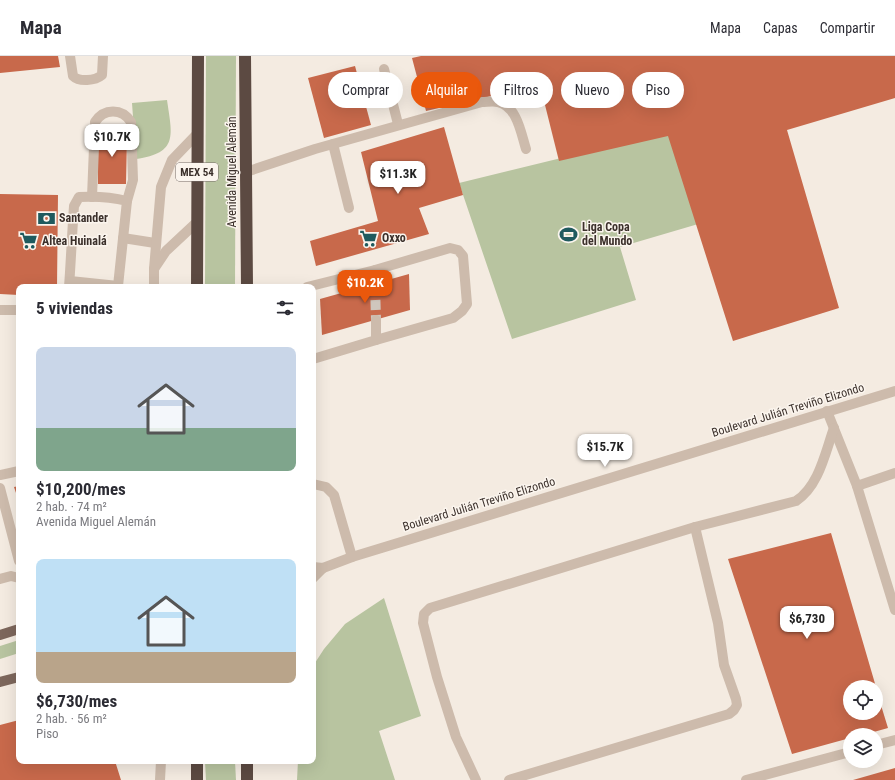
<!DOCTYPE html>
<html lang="es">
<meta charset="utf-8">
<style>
:root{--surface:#fff;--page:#f2f2f3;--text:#2b2b33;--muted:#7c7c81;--line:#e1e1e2;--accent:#ea580c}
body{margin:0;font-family:"Roboto Condensed",sans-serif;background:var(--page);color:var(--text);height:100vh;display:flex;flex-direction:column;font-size:15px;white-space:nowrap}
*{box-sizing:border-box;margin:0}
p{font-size:13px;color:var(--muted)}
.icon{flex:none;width:22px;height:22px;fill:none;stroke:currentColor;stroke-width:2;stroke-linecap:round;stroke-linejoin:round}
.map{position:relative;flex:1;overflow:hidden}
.panel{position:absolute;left:16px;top:228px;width:300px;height:480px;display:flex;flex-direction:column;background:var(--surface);border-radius:8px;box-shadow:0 4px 16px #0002}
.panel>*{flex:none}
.top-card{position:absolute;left:328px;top:16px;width:380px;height:36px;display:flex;gap:8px}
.controls{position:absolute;left:843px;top:624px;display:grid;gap:8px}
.controls a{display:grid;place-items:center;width:40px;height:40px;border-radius:50%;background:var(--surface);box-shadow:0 4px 16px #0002;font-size:20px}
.price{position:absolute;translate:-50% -34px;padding:0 9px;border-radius:8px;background:#fff;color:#222;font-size:13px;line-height:26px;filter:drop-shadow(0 1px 2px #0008)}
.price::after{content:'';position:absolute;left:50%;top:24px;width:12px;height:9px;margin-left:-6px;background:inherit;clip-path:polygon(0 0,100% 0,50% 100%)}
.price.on{background:var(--accent);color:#fff}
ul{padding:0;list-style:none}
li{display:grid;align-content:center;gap:8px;height:212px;padding:0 20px}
li span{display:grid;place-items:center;height:124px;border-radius:8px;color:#555}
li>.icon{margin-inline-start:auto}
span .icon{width:72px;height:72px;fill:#fffc;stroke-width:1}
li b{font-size:17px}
h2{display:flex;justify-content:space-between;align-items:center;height:48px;padding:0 20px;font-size:17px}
.chip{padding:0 14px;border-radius:18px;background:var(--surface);box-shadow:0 4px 16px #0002;font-size:14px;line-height:36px}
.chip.on{background:var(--accent);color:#fff}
header{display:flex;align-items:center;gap:24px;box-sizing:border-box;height:56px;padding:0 20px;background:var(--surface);border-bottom:1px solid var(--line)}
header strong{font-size:19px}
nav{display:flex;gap:22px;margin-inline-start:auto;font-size:14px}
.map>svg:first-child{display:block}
.green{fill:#b8c4a0}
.building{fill:#c8694b}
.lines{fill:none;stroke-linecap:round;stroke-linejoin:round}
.minor-tunnel{stroke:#cfc6bd;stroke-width:10;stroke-dasharray:10 5;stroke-linecap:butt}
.minor{stroke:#cdbbac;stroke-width:10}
.major{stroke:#7d675c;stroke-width:10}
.highway{stroke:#5c4a42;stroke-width:12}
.labels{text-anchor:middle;stroke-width:3;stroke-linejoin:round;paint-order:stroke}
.shield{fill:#fbf5ee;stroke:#756b66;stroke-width:1}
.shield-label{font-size:11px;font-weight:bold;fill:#3b302b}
.street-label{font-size:12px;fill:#3b302b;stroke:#fbf5ee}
.poi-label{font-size:12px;font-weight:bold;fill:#3b302b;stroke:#fbf5ee;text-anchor:start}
</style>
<header>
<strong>Mapa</strong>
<nav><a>Mapa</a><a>Capas</a><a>Compartir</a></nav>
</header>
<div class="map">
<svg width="895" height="724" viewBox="0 0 895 724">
<rect width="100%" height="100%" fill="#f4ebe1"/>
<g class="green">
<path d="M206 0H236L235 231H205Z"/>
<path d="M167 44C172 79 179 97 136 103L132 47Z"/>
<path d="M676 74 705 166 620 191 636 244 512 283 459 127Z"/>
<path d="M384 542 421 660 379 675 395 724H297L298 705H313V610L324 593 345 568Z"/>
<path d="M19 584V597L0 603V590Z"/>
<path d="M205 705H235L236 724H206Z"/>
</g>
<g class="building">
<path d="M0 0H58L60 11 0 17Z"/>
<path d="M421 0H895V42L787 74 839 252 733 285 668 80 559 105 540 29 426 55 412 2Z"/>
<path d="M355 10 371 69 324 82 308 22Z"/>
<path d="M444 71 463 139 419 152 429 178 316 210 310 185 378 165 361 96Z"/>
<path d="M98 72 116 73V82H127L126 128H98Z"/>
<path d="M0 138 58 139 57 231H19V239L0 238Z"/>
<path d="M409 218 410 254 322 279 320 243Z"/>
<path d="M19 430V446L14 431Z"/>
<path d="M831 477 876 631H850V657H876V633L888 672 863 679H850V682L792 698 728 503Z"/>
<path d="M19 664V705H115L121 724H0V669Z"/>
<path d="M895 712V724H853Z"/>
</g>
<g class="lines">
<path class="minor-tunnel" d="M375 229 376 264"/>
<g class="minor">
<path d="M70 0 73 20C79 26 95 25 102 19L103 0"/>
<path d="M384 13 398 68"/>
<path d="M333 88 349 152"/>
<path d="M246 116 315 93 482 46C487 46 493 45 498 46 517 50 521 77 526 93"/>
<path d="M92 141 95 66C104 52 122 52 131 66L133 124 127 145"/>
<path d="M123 182 155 187"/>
<path d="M154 213 161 131 172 104 197 78"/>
<path d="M375 214 450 192 458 194 463 200 467 248 462 255 453 262 376 284"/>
<path d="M69 231C71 204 72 177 74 150L79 141C96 140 111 141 127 145L118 230 70 225"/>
<path d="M154 231V213L166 195 196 167"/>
<path d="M307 231 375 214V229"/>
<path d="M0 254H19"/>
<path d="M313 303 376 284V264"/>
<path d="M827 355 857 430 895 554"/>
<path d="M0 419 19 415"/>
<path d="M313 428 326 431 334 439 352 501"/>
<path d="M857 430 895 417"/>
<path d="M0 432 19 505"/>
<path d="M313 511 323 512 352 501 895 335"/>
<path d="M313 522 323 512"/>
<path d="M0 523 11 520 19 522"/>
<path d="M876 689 895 684"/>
<path d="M160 724 161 705"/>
<path d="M476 724 456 681 437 621 423 567 424 558 430 552 695 471 796 445C819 430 825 397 834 372"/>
<path d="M509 724 729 658 734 654 737 649 736 643 724 609 718 567 695 471"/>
<path d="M746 724 850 696"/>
</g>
<g class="major">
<path d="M0 579 19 573"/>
<path d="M0 626 19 621"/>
</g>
<g class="highway">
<path d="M245 0 247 231"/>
<path d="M197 231 198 0"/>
<path d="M247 705V724"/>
<path d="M197 724V705"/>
</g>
</g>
<defs>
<symbol id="bank-bare" viewBox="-9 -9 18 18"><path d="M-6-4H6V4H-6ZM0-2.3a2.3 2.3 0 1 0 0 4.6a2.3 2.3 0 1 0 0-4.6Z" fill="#1f5a5e" stroke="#fbf5ee" stroke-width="2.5" paint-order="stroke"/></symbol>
<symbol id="stadium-bare" viewBox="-9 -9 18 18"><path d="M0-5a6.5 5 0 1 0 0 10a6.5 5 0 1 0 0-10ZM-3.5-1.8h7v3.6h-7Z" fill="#1f5a5e" stroke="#fbf5ee" stroke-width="2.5" paint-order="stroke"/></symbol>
<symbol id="supermarket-bare" viewBox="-9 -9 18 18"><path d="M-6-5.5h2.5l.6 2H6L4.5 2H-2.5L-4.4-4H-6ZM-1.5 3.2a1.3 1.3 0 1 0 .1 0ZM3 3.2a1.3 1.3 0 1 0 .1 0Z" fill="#1f5a5e" stroke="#fbf5ee" stroke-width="2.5" paint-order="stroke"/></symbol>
</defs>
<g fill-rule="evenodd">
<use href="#bank-bare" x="34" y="150" width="25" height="25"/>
<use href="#stadium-bare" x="556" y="166" width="25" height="25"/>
<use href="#supermarket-bare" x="356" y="170" width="25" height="25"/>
<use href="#supermarket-bare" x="16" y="172" width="25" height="25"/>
</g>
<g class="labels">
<rect class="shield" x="176" y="107" width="42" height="18" rx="3"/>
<g class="shield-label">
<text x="197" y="120">MEX 54</text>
</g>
<g class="street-label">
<text transform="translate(232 116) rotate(-90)" y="4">Avenida Miguel Alemán</text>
<text transform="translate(788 354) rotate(-17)" y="4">Boulevard Julián Treviño Elizondo</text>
<text transform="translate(479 448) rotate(-17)" y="4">Boulevard Julián Treviño Elizondo</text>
</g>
<g class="poi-label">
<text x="59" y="166">Santander</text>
<text x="582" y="175">Liga Copa<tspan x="582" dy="14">del Mundo</tspan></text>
<text x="382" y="186">Oxxo</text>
<text x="42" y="189">Altea Huinalá</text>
</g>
</g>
</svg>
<div class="controls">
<a><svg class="icon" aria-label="locate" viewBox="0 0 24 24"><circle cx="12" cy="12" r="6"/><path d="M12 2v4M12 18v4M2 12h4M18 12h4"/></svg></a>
<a><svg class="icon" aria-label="layers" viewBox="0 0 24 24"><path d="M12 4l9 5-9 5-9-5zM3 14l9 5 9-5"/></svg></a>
</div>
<b class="price" style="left:112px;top:102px">$10.7K</b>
<b class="price" style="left:398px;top:139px">$11.3K</b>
<b class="price on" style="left:365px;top:248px">$10.2K</b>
<b class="price" style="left:605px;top:412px">$15.7K</b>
<b class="price" style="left:807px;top:584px">$6,730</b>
<div class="top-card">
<a class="chip">Comprar</a>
<a class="chip on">Alquilar</a>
<a class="chip">Filtros</a>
<a class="chip">Nuevo</a>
<a class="chip">Piso</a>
</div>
<section class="panel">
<h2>5 viviendas<svg class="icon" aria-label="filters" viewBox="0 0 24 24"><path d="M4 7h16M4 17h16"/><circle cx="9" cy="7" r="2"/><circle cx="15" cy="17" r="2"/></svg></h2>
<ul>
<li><span style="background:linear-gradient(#c9d6e8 65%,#7fa58c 0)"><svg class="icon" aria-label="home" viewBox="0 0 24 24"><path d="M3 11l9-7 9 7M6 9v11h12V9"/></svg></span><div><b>$10,200/mes</b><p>2 hab. · 74 m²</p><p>Avenida Miguel Alemán</p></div></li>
<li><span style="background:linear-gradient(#bfe0f5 75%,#b9a48a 0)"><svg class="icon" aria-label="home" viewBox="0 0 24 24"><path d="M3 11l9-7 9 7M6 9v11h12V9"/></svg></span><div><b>$6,730/mes</b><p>2 hab. · 56 m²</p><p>Piso</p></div></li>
</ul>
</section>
</div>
